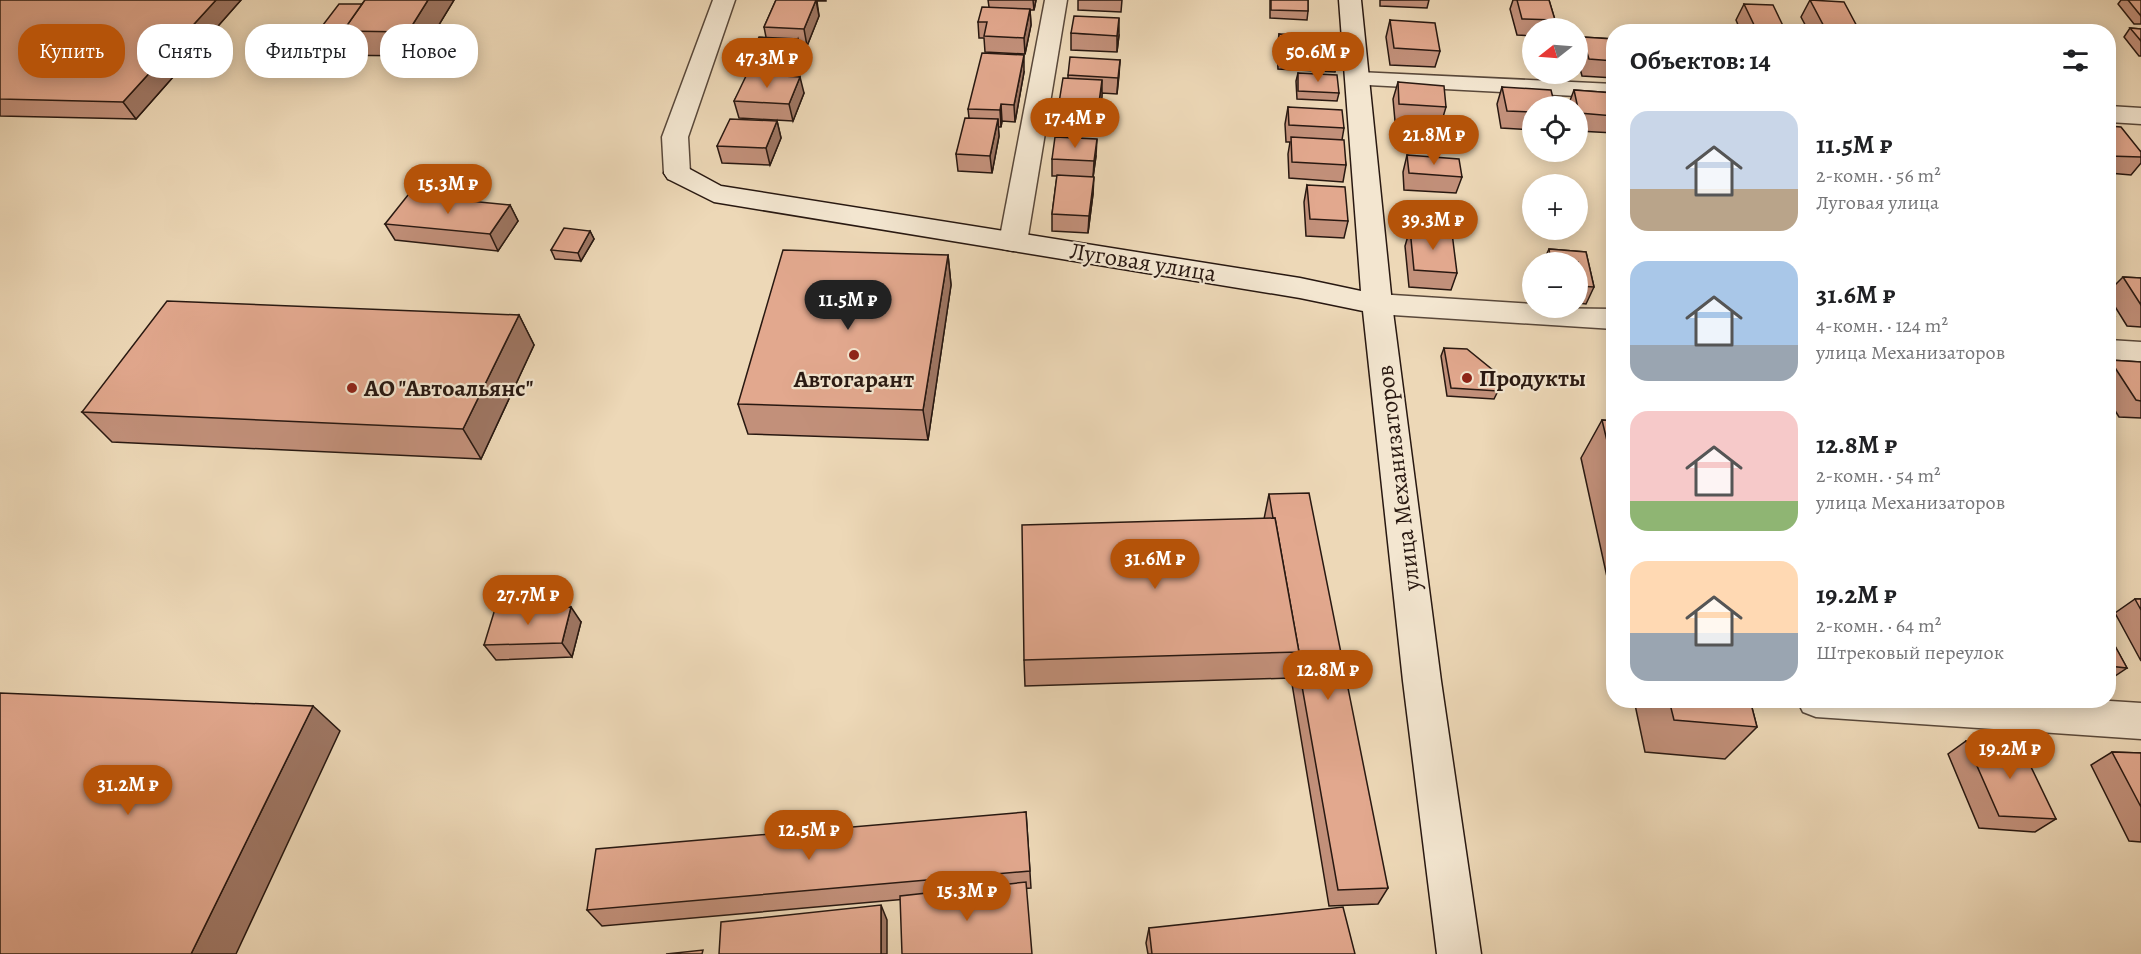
<!DOCTYPE html>
<html lang="ru">
<meta charset="utf-8">
<style>
:root{--surface:#fff;--page:#f6f6f6;--text:#202124;--muted:#757577;--accent:#b45309}
body{margin:0;font-family:Alegreya,serif;background:var(--page);color:var(--text);height:100vh;display:flex;flex-direction:column;font-size:22px;white-space:nowrap}
*{box-sizing:border-box;margin:0}
p{font-size:20px;color:var(--muted)}
.icon{flex:none;width:33px;height:33px;fill:none;stroke:currentColor;stroke-width:2;stroke-linecap:round;stroke-linejoin:round}
.map{position:relative;flex:1;overflow:hidden}
.drawer{position:absolute;left:1606px;top:24px;width:510px;height:684px;display:flex;flex-direction:column;background:var(--surface);border-radius:24px;box-shadow:0 3px 15px #0003}
.drawer>*{flex:none}
.hud{position:absolute;left:18px;top:24px;width:570px;height:54px;display:flex;gap:12px}
.needle{width:39px;rotate:253deg}
.fabs{position:absolute;left:1522px;top:18px;display:grid;gap:12px}
.fabs a{display:grid;place-items:center;width:66px;height:66px;border-radius:50%;background:var(--surface);box-shadow:0 3px 15px #0003;font-size:30px}
.price{position:absolute;translate:-50% -51px;padding:0 14px;border-radius:21px;background:var(--accent);color:#fff;font-size:20px;line-height:39px;filter:drop-shadow(0 2px 3px #0008)}
.price::after{content:'';position:absolute;left:50%;top:36px;width:18px;height:14px;margin-left:-9px;background:inherit;clip-path:polygon(0 0,100% 0,50% 100%)}
.price.active{background:#222;color:#fff}
ul{padding:0;list-style:none}
li{display:flex;align-items:center;gap:18px;height:150px;padding:0 24px}
li span{display:grid;place-items:center;flex:none;width:168px;height:120px;border-radius:18px;color:#555}
li>.icon{margin-inline-start:auto}
span .icon{width:72px;height:72px;fill:#fffc;stroke-width:1}
li b{font-size:26px}
h2{display:flex;justify-content:space-between;align-items:center;height:72px;padding:0 24px;font-size:26px}
.tag{padding:0 21px;border-radius:24px;background:var(--surface);box-shadow:0 3px 15px #0003;font-size:21px;line-height:54px}
.tag.active{background:var(--accent);color:#fff}
.map>svg:first-child{display:block}
.lines{fill:none;stroke-linecap:round;stroke-linejoin:round}
.street-casing{stroke:#59483a;stroke-width:3}
.secondary-casing{stroke:#281811;stroke-width:3}
.street{fill:#f3e6d0;fill-rule:evenodd}
.secondary{fill:#f3e6d0;fill-rule:evenodd}
.wall{fill:#c2907a;stroke:#281811;stroke-width:1.5}
.shaded-wall{fill:#9e7663;stroke:#281811;stroke-width:1.5}
.building{fill:#e2a88e;stroke:#281811;stroke-width:1.5}
.poi-dot{fill:#8f2418;stroke:#f3e6d0;stroke-width:2}
.labels{text-anchor:middle;stroke-width:4.5;stroke-linejoin:round;paint-order:stroke}
.street-label{font-size:24px;fill:#281811;stroke:#f3e6d0}
.poi-label{font-size:24px;font-weight:bold;fill:#281811;stroke:#f3e6d0;text-anchor:start}
</style>
<div class="map">
<svg width="2141" height="954" viewBox="0 0 2141 954">
<rect width="100%" height="100%" fill="#edd8b7"/>
<filter id="stains"><feTurbulence type="fractalNoise" baseFrequency=".00333" numOctaves="4"/><feColorMatrix values="0 0 0 0 .2 0 0 0 0 .09 0 0 0 0 .02 0 0 0 .5 -.17"/></filter>
<radialGradient id="worn" r=".72"><stop offset=".6" stop-color="#630" stop-opacity="0"/><stop offset="1" stop-color="#630" stop-opacity=".3"/></radialGradient>
<g class="lines">
<defs>
<g id="street">
<path d="M713 0H735L688 137 690 173 686 179 677 181 668 179 664 173 662 137Z"/>
<path d="M1045 0H1067L1027 242 1023 249 1013 251 1003 249 999 242Z"/>
<path d="M1358 72 1614 84V98L1349 84 1346 79 1349 74Z"/>
<path d="M2109 106 2141 108V124L2109 122Z"/>
<path d="M1377 294 1533 304V308L1614 309V329L1377 314 1367 311 1362 304 1367 297Z"/>
<path d="M2109 340 2141 342V364L2109 362Z"/>
<path d="M1797 700H2095L2141 703V739L1816 717 1803 712Z"/>
</g>
<path id="secondary" d="M1339 0H1361L1392 304 1441 681 1481 954H1437L1403 681 1363 311 1300 298 714 202 668 179 664 173 668 167 677 165 686 167 721 186 1300 278 1361 291Z"/>
</defs>
<use href="#street" class="street-casing"/>
<use href="#secondary" class="secondary-casing"/>
<use href="#street" class="street"/>
<use href="#secondary" class="secondary"/>
</g>
<g class="wall">
<path d="M0 0H241L136 119 0 116Z"/>
<path d="M365 0H454L420 56 323 55 313 38 362 4Z"/>
<path d="M776 0H826V1H817L819 16 807 46H800L802 55 793 76 804 93 793 121 739 118 734 101 750 74 747 62 766 37 764 27Z"/>
<path d="M988 0H1036L1034 10H1030L1031 25 1025 54 985 52 984 38H979L978 22 989 7Z"/>
<path d="M1078 0H1122L1121 12 1078 10Z"/>
<path d="M1270 0H1308V11L1307 20 1270 18Z"/>
<path d="M1380 0H1429L1427 8 1380 6Z"/>
<path d="M1513 0H1549L1555 20 1552 28H1533V36L1517 35 1510 9Z"/>
<path d="M1810 0 1860 32H1809L1801 17Z"/>
<path d="M2121 0H2141V24H2134L2118 4Z"/>
<path d="M1744 4 1786 32H1741L1736 20Z"/>
<path d="M1390 20 1440 51 1435 67 1390 65 1386 37Z"/>
<path d="M2130 28 2141 29V56H2139L2124 37Z"/>
<path d="M1071 33 1119 35 1117 52 1071 50Z"/>
<path d="M1279 34 1339 55 1335 72 1278 69 1277 50Z"/>
<path d="M1582 37 1614 39V78L1582 76 1578 61V47Z"/>
<path d="M2109 47 2113 52 2109 58Z"/>
<path d="M1120 60 1117 94 1102 93 1097 134 1058 132 1057 115 1068 78V75Z"/>
<path d="M1024 72 1015 122 1002 121 1001 127H998L999 136 992 173 958 171 956 154 969 118 968 109Z"/>
<path d="M1298 73 1339 93 1337 101 1297 99 1296 81Z"/>
<path d="M1398 82 1446 107 1441 124 1395 121 1393 99Z"/>
<path d="M1502 87 1533 106V130L1501 128 1497 104Z"/>
<path d="M1574 90 1614 93V133L1578 131V106H1568Z"/>
<path d="M1288 107 1344 128 1342 140 1346 165 1343 182 1289 178 1288 154 1290 142H1286L1285 124Z"/>
<path d="M777 121 781 138 770 165 722 163 717 146Z"/>
<path d="M2109 126 2141 152V163L2131 175 2109 173Z"/>
<path d="M1407 155 1462 177 1456 193 1404 190 1403 172Z"/>
<path d="M1096 156 1093 177V194L1088 233 1052 231V214L1057 176H1052V159Z"/>
<path d="M1307 185 1348 221 1344 238 1306 236 1304 202Z"/>
<path d="M510 205 518 221 498 251 395 240 385 224Z"/>
<path d="M1410 229 1457 273 1451 290 1409 287 1405 246Z"/>
<path d="M590 231 594 239 581 261 555 259 551 250Z"/>
<path d="M1549 249 1586 252 1594 287 1586 304 1578 303V262H1543Z"/>
<path d="M948 255 951 285 928 440 748 434 738 404Z"/>
<path d="M2123 277 2141 278V327L2127 326 2109 297V291Z"/>
<path d="M2109 306 2115 316 2109 323Z"/>
<path d="M519 315 534 345 481 459 112 442 82 412Z"/>
<path d="M1444 348 1498 391 1494 399 1447 396 1441 356Z"/>
<path d="M2110 360 2141 362V418L2119 417 2109 401V361Z"/>
<path d="M1602 420 1614 421V609L1581 458Z"/>
<path d="M1269 494 1388 888 1378 904 1329 906 1291 678 1025 686 1024 660 1264 519Z"/>
<path d="M2135 599H2141V661L2115 613Z"/>
<path d="M581 622 572 657 496 660 484 645Z"/>
<path d="M2109 635 2127 668 2109 680Z"/>
<path d="M1634 700H1750L1757 727 1725 759 1645 752Z"/>
<path d="M1966 741 2056 819 2035 832 1979 828 1948 754Z"/>
<path d="M2112 752 2141 753V842L2129 841 2091 765Z"/>
<path d="M1026 812 1031 888 602 926 587 910Z"/>
<path d="M1149 928 1355 954H1148L1146 943Z"/>
</g>
<g class="shaded-wall">
<path d="M216 0H241L136 119 123 102Z"/>
<path d="M428 0H454L420 56 408 32Z"/>
<path d="M816 0 819 16 807 46 804 29Z"/>
<path d="M1033 0H1036L1034 10Z"/>
<path d="M1030 9 1031 25 1025 54 1024 38Z"/>
<path d="M1119 18V35L1117 52V36Z"/>
<path d="M798 39 802 55 791 81 788 64Z"/>
<path d="M1024 55V72L1015 122 1014 105Z"/>
<path d="M1120 60 1119 76 1117 94 1118 78Z"/>
<path d="M800 77 804 93 793 121 789 104Z"/>
<path d="M1102 80V97L1097 134V117Z"/>
<path d="M1001 104 1002 121 1001 127 1000 110Z"/>
<path d="M998 119 999 136 992 173 990 156Z"/>
<path d="M777 121 781 138 770 165 766 148Z"/>
<path d="M1097 139 1096 156 1093 178 1094 161Z"/>
<path d="M1094 177 1093 194 1088 233 1089 216Z"/>
<path d="M510 205 518 221 498 251 490 234Z"/>
<path d="M590 231 594 239 581 261 578 253Z"/>
<path d="M948 255 951 285 928 440 923 410Z"/>
<path d="M519 315 534 345 481 459 463 429Z"/>
<path d="M571 607 581 622 572 657 562 643Z"/>
<path d="M313 706 340 731 236 954H191Z"/>
<path d="M881 905 887 920V954H881Z"/>
</g>
<g class="building">
<path d="M0 0H216L123 102 0 99Z"/>
<path d="M365 0H428L408 32 343 31Z"/>
<path d="M776 0H816L804 29 764 27Z"/>
<path d="M1271 0H1308V11L1271 10Z"/>
<path d="M1517 0H1549L1555 20 1522 19Z"/>
<path d="M1810 0 1844 2 1860 32H1827Z"/>
<path d="M2128 0H2141V16Z"/>
<path d="M339 4H362L343 31 347 39 313 38Z"/>
<path d="M1744 4 1773 5 1786 32 1757 31Z"/>
<path d="M982 7 1030 9 1024 38 984 36 987 22H978Z"/>
<path d="M1074 16 1119 18 1117 36 1071 33Z"/>
<path d="M1390 20 1435 23 1440 51 1394 48Z"/>
<path d="M2065 28 2096 29 2097 32H2067Z"/>
<path d="M2130 28 2141 29V41Z"/>
<path d="M2008 30 2037 31 2038 32H2010Z"/>
<path d="M1279 34 1337 36 1339 55 1280 52Z"/>
<path d="M759 37 798 39 788 64 747 62Z"/>
<path d="M1582 37 1614 39V61L1589 59Z"/>
<path d="M2109 47 2113 52H2109Z"/>
<path d="M982 53 1024 55 1014 105 1001 104 1000 110 968 109Z"/>
<path d="M1070 57 1120 60 1118 78 1068 75Z"/>
<path d="M1298 73 1337 75 1339 93 1298 91Z"/>
<path d="M747 74 800 77 789 104 734 101Z"/>
<path d="M1063 78 1102 80 1097 117 1057 115Z"/>
<path d="M1398 82 1444 86 1446 107 1399 104Z"/>
<path d="M1502 87 1551 90 1555 106H1533V112L1507 111Z"/>
<path d="M1574 90 1614 93V116L1579 113Z"/>
<path d="M1288 107 1342 110 1344 128 1289 125Z"/>
<path d="M965 118 998 119 990 156 956 154Z"/>
<path d="M730 119 777 121 766 148 717 146Z"/>
<path d="M2109 126 2121 127 2141 152V157L2109 156Z"/>
<path d="M1055 137 1097 139 1094 161 1052 159Z"/>
<path d="M1291 137 1344 140 1346 165 1292 162Z"/>
<path d="M1407 155 1459 159 1462 177 1409 173Z"/>
<path d="M1057 175 1094 177 1089 216 1052 214Z"/>
<path d="M1307 185 1345 187 1348 221 1310 219Z"/>
<path d="M408 195 510 205 490 234 385 224Z"/>
<path d="M564 228 590 231 578 253 551 250Z"/>
<path d="M1410 229 1452 233 1457 273 1414 270Z"/>
<path d="M1549 249 1586 252 1594 287 1578 286V262H1551Z"/>
<path d="M783 250 948 255 923 410 738 404Z"/>
<path d="M2123 277 2141 278V305Z"/>
<path d="M167 301 519 315 463 429 82 412Z"/>
<path d="M2109 306 2115 316H2109Z"/>
<path d="M1444 348 1467 349 1494 371 1498 391 1451 388Z"/>
<path d="M2110 360 2141 362V401L2136 400Z"/>
<path d="M1602 420 1614 421V470Z"/>
<path d="M1309 493 1388 888 1338 890 1297 658 1299 652 1275 518H1273L1269 494Z"/>
<path d="M1275 518 1299 652 1024 660 1022 525Z"/>
<path d="M2135 599H2141V610Z"/>
<path d="M571 607 562 643 484 645 495 609Z"/>
<path d="M2109 635 2127 668 2109 666Z"/>
<path d="M0 693 313 706 191 954H0Z"/>
<path d="M1669 700H1750L1757 727 1674 720Z"/>
<path d="M1966 741 2020 744 2056 819 1999 816Z"/>
<path d="M2112 752 2141 753V807Z"/>
<path d="M1026 812 1030 871 587 910 596 849Z"/>
<path d="M1026 882 1032 954H902L900 896Z"/>
<path d="M881 905V954H719L721 922Z"/>
<path d="M1343 907 1355 954H1152L1149 928Z"/>
<path d="M703 950 702 954H666Z"/>
</g>
<g class="poi-dot">
<circle cx="854" cy="355" r="6"/>
<circle cx="1467" cy="378" r="6"/>
<circle cx="352" cy="388" r="6"/>
</g>
<g class="labels">
<g class="street-label">
<text transform="translate(1143 262) rotate(9)" y="8">Луговая улица</text>
<text transform="translate(1398 478) rotate(-97)" y="8">улица Механизаторов</text>
</g>
<g class="poi-label">
<text x="1479" y="386">Продукты</text>
<text x="854" y="387" text-anchor="middle">Автогарант</text>
<text x="364" y="396">АО "Автоальянс"</text>
</g>
</g>
<rect width="100%" height="100%" filter="url(#stains)"/>
<rect width="100%" height="100%" fill="url(#worn)"/>
</svg>
<div class="fabs">
<a><svg class="needle" viewBox="-14 -14 28 28"><path d="M0-13l5 13h-10z" fill="#e53935"/><path d="M0 13l5-13h-10z" fill="#757577"/></svg></a>
<a><svg class="icon" aria-label="locate" viewBox="0 0 24 24"><circle cx="12" cy="12" r="6"/><path d="M12 2v4M12 18v4M2 12h4M18 12h4"/></svg></a>
<a>+</a>
<a>−</a>
</div>
<b class="price" style="left:1318px;top:83px">50.6M ₽</b>
<b class="price" style="left:767px;top:89px">47.3M ₽</b>
<b class="price" style="left:1075px;top:149px">17.4M ₽</b>
<b class="price" style="left:1434px;top:166px">21.8M ₽</b>
<b class="price" style="left:448px;top:215px">15.3M ₽</b>
<b class="price" style="left:1433px;top:251px">39.3M ₽</b>
<b class="price active" style="left:848px;top:331px">11.5M ₽</b>
<b class="price" style="left:1155px;top:590px">31.6M ₽</b>
<b class="price" style="left:528px;top:626px">27.7M ₽</b>
<b class="price" style="left:1328px;top:701px">12.8M ₽</b>
<b class="price" style="left:2010px;top:780px">19.2M ₽</b>
<b class="price" style="left:128px;top:816px">31.2M ₽</b>
<b class="price" style="left:809px;top:861px">12.5M ₽</b>
<b class="price" style="left:967px;top:922px">15.3M ₽</b>
<div class="hud">
<a class="tag active">Купить</a>
<a class="tag">Снять</a>
<a class="tag">Фильтры</a>
<a class="tag">Новое</a>
</div>
<section class="drawer">
<h2>Объектов: 14<svg class="icon" aria-label="filters" viewBox="0 0 24 24"><path d="M4 7h16M4 17h16"/><circle cx="9" cy="7" r="2"/><circle cx="15" cy="17" r="2"/></svg></h2>
<ul>
<li><span style="background:linear-gradient(#c9d6e8 65%,#b9a48a 0)"><svg class="icon" aria-label="home" viewBox="0 0 24 24"><path d="M3 11l9-7 9 7M6 9v11h12V9"/></svg></span><div><b>11.5M ₽</b><p>2-комн. · 56 m²</p><p>Луговая улица</p></div></li>
<li><span style="background:linear-gradient(#a9c7e8 70%,#9aa5b1 0)"><svg class="icon" aria-label="home" viewBox="0 0 24 24"><path d="M3 11l9-7 9 7M6 9v11h12V9"/></svg></span><div><b>31.6M ₽</b><p>4-комн. · 124 m²</p><p>улица Механизаторов</p></div></li>
<li><span style="background:linear-gradient(#f6c9c9 75%,#8fb573 0)"><svg class="icon" aria-label="home" viewBox="0 0 24 24"><path d="M3 11l9-7 9 7M6 9v11h12V9"/></svg></span><div><b>12.8M ₽</b><p>2-комн. · 54 m²</p><p>улица Механизаторов</p></div></li>
<li><span style="background:linear-gradient(#ffd9b3 60%,#9aa5b1 0)"><svg class="icon" aria-label="home" viewBox="0 0 24 24"><path d="M3 11l9-7 9 7M6 9v11h12V9"/></svg></span><div><b>19.2M ₽</b><p>2-комн. · 64 m²</p><p>Штрековый переулок</p></div></li>
</ul>
</section>
</div>
